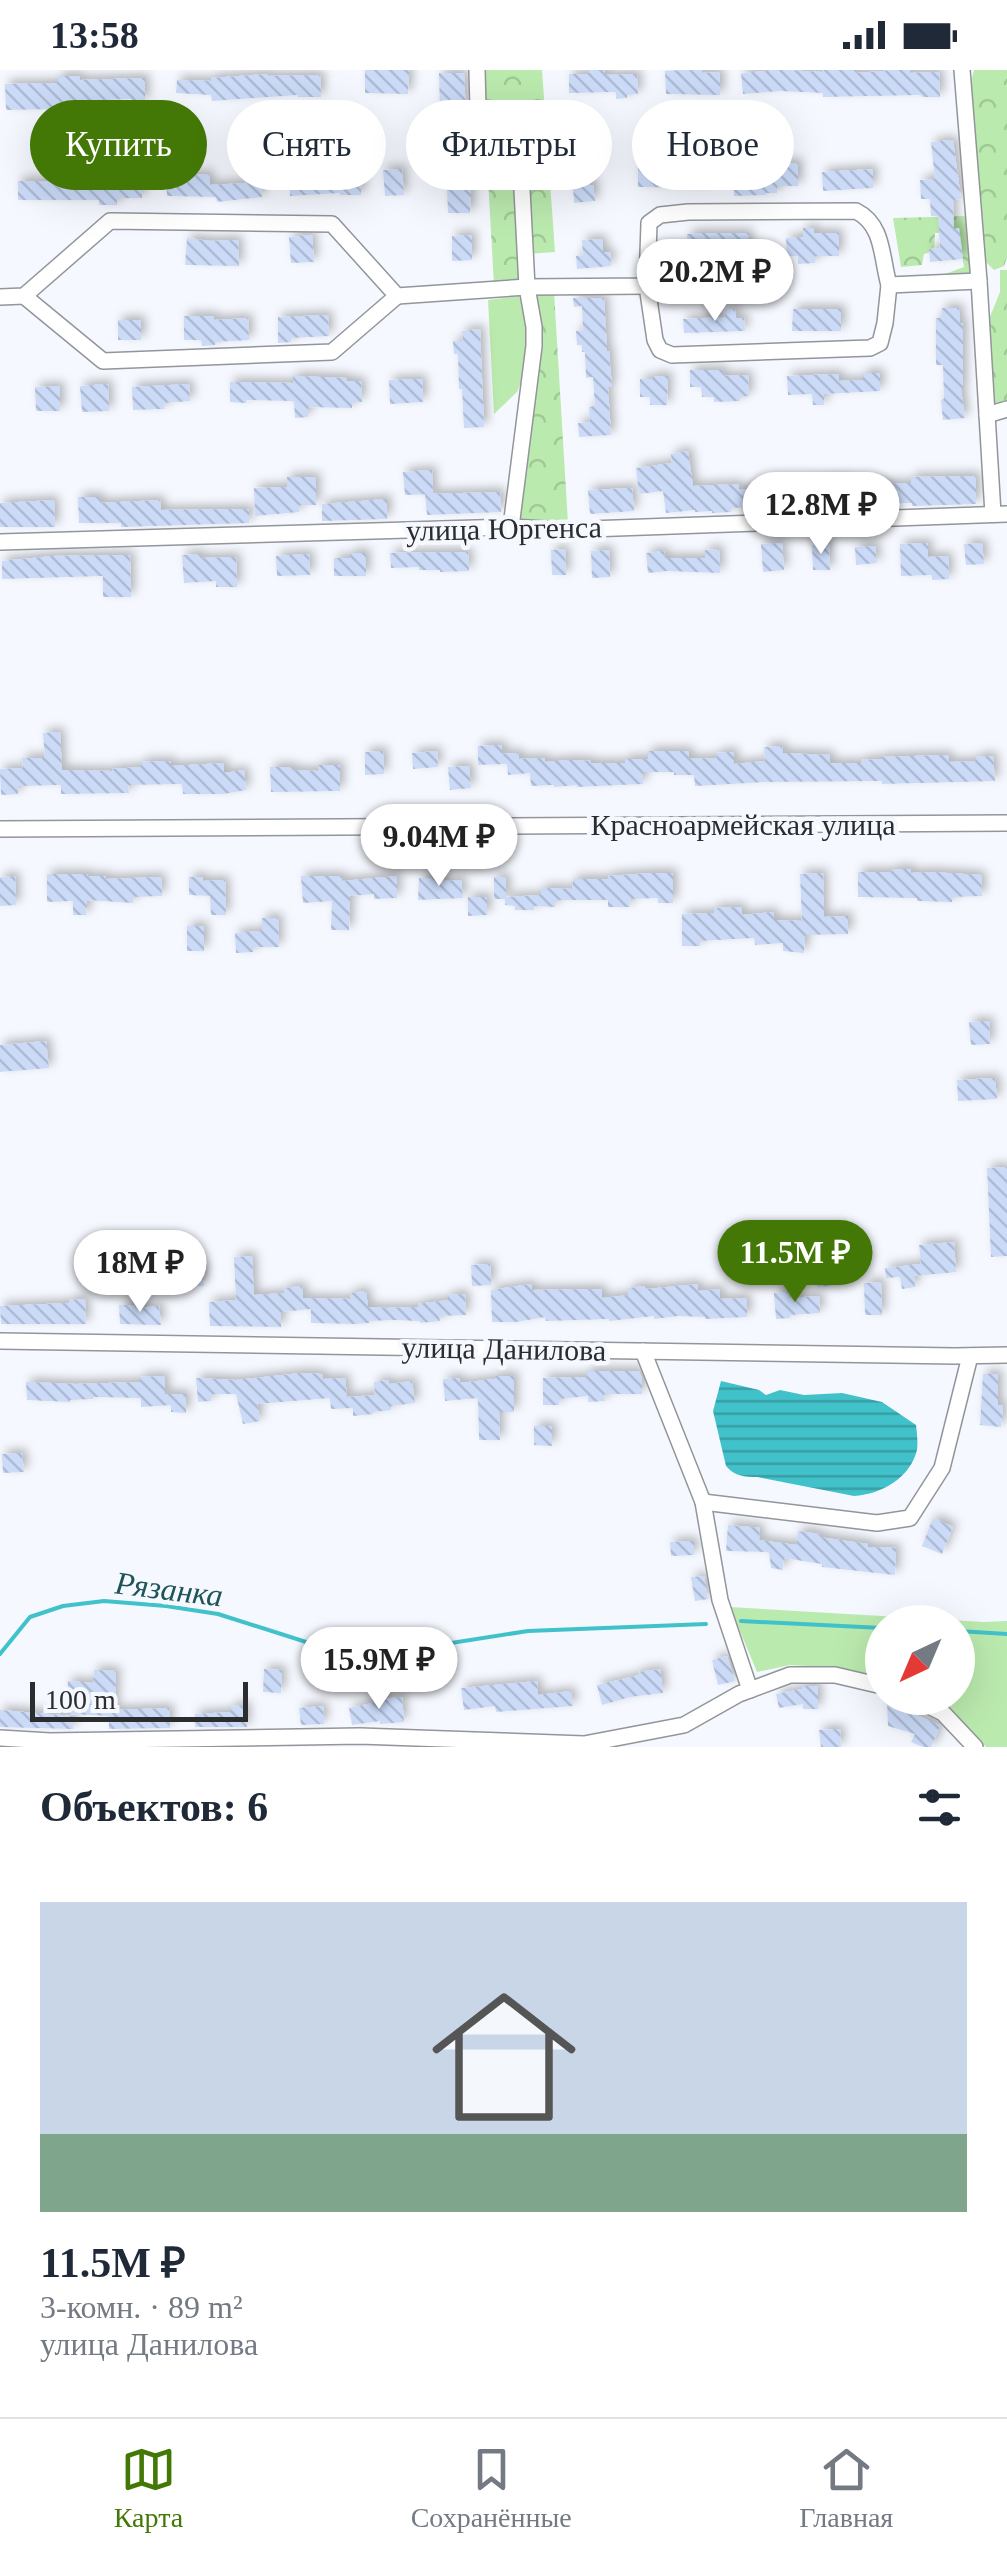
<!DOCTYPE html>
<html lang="ru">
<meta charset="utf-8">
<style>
:root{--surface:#fff;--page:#f2f2f3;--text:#1f2937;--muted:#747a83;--line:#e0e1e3;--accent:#437806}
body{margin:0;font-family:Georgia,serif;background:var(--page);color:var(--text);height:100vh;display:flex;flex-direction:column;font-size:38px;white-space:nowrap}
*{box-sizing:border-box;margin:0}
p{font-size:32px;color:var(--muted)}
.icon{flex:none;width:55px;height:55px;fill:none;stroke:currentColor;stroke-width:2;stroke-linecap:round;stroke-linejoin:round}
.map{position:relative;height:1677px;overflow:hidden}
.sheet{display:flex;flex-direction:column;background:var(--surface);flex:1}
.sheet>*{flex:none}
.top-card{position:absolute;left:30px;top:30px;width:948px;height:90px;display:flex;gap:20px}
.needle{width:65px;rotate:224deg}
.tools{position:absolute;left:865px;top:1535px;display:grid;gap:20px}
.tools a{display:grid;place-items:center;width:110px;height:110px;border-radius:50%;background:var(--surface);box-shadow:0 10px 40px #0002;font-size:50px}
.scale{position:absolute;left:30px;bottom:25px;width:218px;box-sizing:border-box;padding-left:10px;border:5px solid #2b2c2e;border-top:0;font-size:28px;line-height:35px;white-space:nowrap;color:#2b2c2e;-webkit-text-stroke:8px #f5f8fe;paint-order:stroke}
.price{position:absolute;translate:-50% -85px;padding:0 22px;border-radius:35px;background:#fff;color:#222;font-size:32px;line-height:65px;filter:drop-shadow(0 2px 5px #0008)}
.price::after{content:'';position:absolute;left:50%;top:60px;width:30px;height:22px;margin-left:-15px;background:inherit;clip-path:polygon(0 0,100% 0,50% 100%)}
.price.current{background:var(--accent);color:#fff}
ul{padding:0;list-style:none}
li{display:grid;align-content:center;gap:20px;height:530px;padding:0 40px}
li+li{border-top:2px solid var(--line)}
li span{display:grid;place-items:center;height:310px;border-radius:0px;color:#555}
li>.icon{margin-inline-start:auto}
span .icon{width:180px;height:180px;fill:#fffc;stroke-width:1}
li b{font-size:42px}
h2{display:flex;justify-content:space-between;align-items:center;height:120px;padding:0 40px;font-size:42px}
.pill{padding:0 35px;border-radius:45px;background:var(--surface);box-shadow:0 10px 40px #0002;font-size:35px;line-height:90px}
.pill.current{background:var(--accent);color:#fff}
.status{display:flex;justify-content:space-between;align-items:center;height:70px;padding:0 50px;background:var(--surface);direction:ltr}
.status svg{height:28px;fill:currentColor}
.tabs{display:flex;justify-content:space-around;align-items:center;height:140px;border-top:2px solid var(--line);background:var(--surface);font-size:28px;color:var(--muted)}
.tabs a{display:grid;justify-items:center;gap:5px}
.tabs .current{color:var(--accent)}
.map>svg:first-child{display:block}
.grass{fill:#bbeaae}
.forest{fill:url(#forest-crowns)}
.water{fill:url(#water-rules)}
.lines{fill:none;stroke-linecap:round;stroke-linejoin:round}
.stream{stroke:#41c2ca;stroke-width:4}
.building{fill:url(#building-back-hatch);filter:url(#shadow)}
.minor-casing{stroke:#92959a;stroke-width:18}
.minor{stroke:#fff;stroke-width:15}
.labels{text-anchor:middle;stroke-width:9;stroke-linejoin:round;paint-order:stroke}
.street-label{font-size:30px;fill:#2b2c2e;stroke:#f5f8fe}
.water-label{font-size:32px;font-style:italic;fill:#1e5457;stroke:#f5f8fe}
</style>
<div class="status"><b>13:58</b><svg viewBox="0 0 49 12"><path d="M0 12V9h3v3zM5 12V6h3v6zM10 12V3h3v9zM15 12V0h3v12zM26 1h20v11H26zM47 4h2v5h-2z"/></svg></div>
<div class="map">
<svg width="1007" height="1677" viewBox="0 0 1007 1677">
<defs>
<pattern id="forest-crowns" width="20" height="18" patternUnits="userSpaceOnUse" patternTransform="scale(2.5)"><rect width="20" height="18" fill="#bbeaae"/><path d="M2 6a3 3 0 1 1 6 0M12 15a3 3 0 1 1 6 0" fill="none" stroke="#a1c996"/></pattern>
<pattern id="water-rules" width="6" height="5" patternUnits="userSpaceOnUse" patternTransform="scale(2.5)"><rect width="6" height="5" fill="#41c2ca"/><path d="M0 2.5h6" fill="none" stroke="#379ea4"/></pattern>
<pattern id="building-back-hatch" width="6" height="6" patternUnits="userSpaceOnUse" patternTransform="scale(2.5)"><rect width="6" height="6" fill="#cadaf7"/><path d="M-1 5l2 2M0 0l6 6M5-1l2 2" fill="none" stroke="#aebbd4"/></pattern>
<filter id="shadow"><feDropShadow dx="4.5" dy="-4.5" stdDeviation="5" flood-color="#0004"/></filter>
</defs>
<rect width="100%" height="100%" fill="#f5f8fe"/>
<g class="grass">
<path d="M519 226 529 256 526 300 517 322 494 344 488 230Z"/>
<path d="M730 1537 984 1552 1007 1551V1677H986L949 1638 930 1628H958V1552H882V1608L836 1598 790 1595 757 1602Z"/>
</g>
<g class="forest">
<path d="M481 0H542L555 182 528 184 524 81 482 37Z"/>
<path d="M974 0H1007V188L1004 196 994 200 980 186 969 19Z"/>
<path d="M487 55 518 88 526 211 494 215 485 56Z"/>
<path d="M969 146 975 205 944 209 945 204 964 197 958 162 935 163 934 181 924 184 922 195 901 197 893 148Z"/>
<path d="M1000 200H1007V335L998 338 993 332 987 254 1000 222Z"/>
<path d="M531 221 554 222 568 453 518 455Z"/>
</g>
<path class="water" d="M721 1311 759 1320 766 1325 780 1320 804 1325 842 1323 882 1332 916 1355C917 1363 918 1372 917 1380 910 1408 882 1424 854 1426L757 1407C745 1407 734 1406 726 1396L713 1341Z"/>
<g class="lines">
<g class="stream">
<path d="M741 1551 882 1558"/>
<path d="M958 1561 1007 1564"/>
<path d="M0 1584 30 1547 63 1536 104 1531 166 1536 218 1544 328 1579 394 1582 528 1561 706 1554"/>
</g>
</g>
<g class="building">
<path d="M365 0H409L408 24 365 23Z"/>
<path d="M589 0H605V5L637 4 638 24 627 25V28L616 29V22L569 23V4H589Z"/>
<path d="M701 0 702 3 720 2V25L666 24 665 1Z"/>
<path d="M783 0 822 2V0H856V3L896 0H910V3L939 2 940 27H922L921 25 823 27V23L779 21 743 24 741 3Z"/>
<path d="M439 3H464L466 44H440Z"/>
<path d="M267 4 268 6 320 5 321 27H298V25L212 31 211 25 176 23 177 10 211 11V8Z"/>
<path d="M58 6H80V10L145 8V31H131V29L80 31 79 34 57 33V39L6 40 5 14 58 13Z"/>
<path d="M565 64H585V78H589L590 115H593L595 131 574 133 571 80H565Z"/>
<path d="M953 70 961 129 953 130 954 159 959 158 963 189 930 192 929 179 940 178 938 146H931L930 129H921L920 110 935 109 931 72Z"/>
<path d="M467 77 471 125 470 143H448L446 94H442L441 78Z"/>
<path d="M681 88H696V98H706V118L638 117V96H681Z"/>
<path d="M765 91V93H798V116H777V123H766V125L734 126 733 92Z"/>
<path d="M340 99H361V125H340V123L290 126V109L340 107Z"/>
<path d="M402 99 404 125 385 126 383 100Z"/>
<path d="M873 99V118L823 121 822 102Z"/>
<path d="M209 104 210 115 261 112 262 127 217 132 216 127 167 126 166 107Z"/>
<path d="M124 105H142V128H117V135H99V130H18V111L100 112V108L124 109Z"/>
<path d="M803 158H814V163H839V186H815V193L798 194V186H787L786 168 803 167Z"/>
<path d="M701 163H749V187L708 189V185H700V181L688 182 687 164Z"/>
<path d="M312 165 314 192 291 193 289 167Z"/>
<path d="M472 165V190L452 191V166Z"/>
<path d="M187 168 210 171 238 170 239 196 185 195Z"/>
<path d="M602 169 603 182H610L611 196 577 199 576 186H583L582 170Z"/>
<path d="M573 228H604L607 281H609L612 317H608L611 365 579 367 578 353 590 352 589 337 595 336 593 307 586 308 585 282H582V275H577L576 261H583L582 236 574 237Z"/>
<path d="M942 238H959L960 253H963V319H961L965 348 943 350 941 330 944 329 943 295H936V248H942Z"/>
<path d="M724 239H735L736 248H744L745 261 684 263 683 249 725 247Z"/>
<path d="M793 239H841V261H792Z"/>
<path d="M328 245 329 266 291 268V272L278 273V247Z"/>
<path d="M184 246H214V250L248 248 249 270 215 272V275L202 276 201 270H184Z"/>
<rect x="118" y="250" width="23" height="20"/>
<path d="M480 259 484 357 464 358 462 319H459L458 284H454L453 271H463L462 261Z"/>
<path d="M690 300H723V306L748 305 749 326 740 327V331L714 332V327H702L701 317H690Z"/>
<path d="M863 303H880V321L824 324V335H813L812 324 788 325 787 306 839 304V311L863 310Z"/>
<path d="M293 306 346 308 347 311H361L362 332H352V338L308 337V347L295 348 294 331 246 330V333L230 332V312L293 313Z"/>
<path d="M653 306H668L667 335H650V327H640V309H653Z"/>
<path d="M422 309 423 332 390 334 389 310Z"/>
<path d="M108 314 109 341 82 342 80 316Z"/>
<path d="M189 314 190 331 164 333V339L133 340 132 317Z"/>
<path d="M60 316V341H36L35 317Z"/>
<path d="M688 381 693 416 739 414V420L773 417 774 419 817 416 816 413 848 411V414L911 413V407L976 406V434L912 436V433L860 434 859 431 731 438V442L712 443V441L695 442V440L666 443 663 421 639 424 636 398 672 393 671 384Z"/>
<path d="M432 400 433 424 405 425 403 402Z"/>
<path d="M287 407H316V435H299V442L255 446 254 418 287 417Z"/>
<path d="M632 418 634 441 590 444 588 420Z"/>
<path d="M500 422 501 442 427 445 425 424Z"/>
<path d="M78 427H100V433L160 430 161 440 249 439V453L121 457V453H79Z"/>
<path d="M387 429V449L322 451V434Z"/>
<path d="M54 430 55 457H0V433Z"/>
<path d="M782 473 784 500 763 502 761 474Z"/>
<path d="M928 473V487L948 486 949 509 932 510V505L901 506 900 474Z"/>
<path d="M982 473 984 494 966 495 964 474Z"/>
<path d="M829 474 830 500H813L812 475Z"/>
<path d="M875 476 877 493 856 495 855 477Z"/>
<path d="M565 479 566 505H552L551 480Z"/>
<path d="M719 479 720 503 667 501 648 503 646 483 664 481 665 488H705V480Z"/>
<path d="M609 480 610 507 592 508 591 481Z"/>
<path d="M468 482 469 501 440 502V500H419V497L391 498 390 483Z"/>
<path d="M350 483H366V506H334V488H350Z"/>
<path d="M200 484V488L236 487 237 517H216V511L184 513 182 485Z"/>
<path d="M309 484 310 505 277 506 276 486Z"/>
<path d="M130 485 131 527H103V506L2 509V491L53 486Z"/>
<path d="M60 662 62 700 112 701V699L141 697V692L171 691V696L224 693V703L244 700 246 720 224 724H183L182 714 128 715 129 723 61 724V715L18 716V724L1 725 0 699 23 698 22 688H45L43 663Z"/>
<path d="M502 675V684L518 683 519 689 545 688V692L571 690 591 691V693H625V689H648V681H689V689L717 688 716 683 734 682V694L765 691 764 677 782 676 783 683 830 685V693H862L861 690 881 689V687L948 685 949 692 976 691V687L993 686 995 711 882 714V711L766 712 695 716 694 705H674V702H643V714L577 717V715L554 717V715L531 716 530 703 508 705 507 694 478 695V676Z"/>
<path d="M383 681 384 704 365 705V682Z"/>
<path d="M437 681 438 697 413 699 412 683Z"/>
<path d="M318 695H340V721L271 722 270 697H292V700L318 701Z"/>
<path d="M469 696 471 718 450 720 448 697Z"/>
<path d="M892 799H911V803L931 802 981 805 982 826 953 827 952 832 917 831V828L858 827V802H892Z"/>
<path d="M650 803H673V833H658V828L629 829 630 837H608V830H555V837L534 836V840H515V836L505 835V829H494V807H506V827L541 825V818L572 819 573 809H608V806Z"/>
<path d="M823 803 824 847 848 846V864L805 865 804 883 783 881V873L755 875 754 868 700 871V876H682V844L714 843V838L741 837 742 845 773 842 774 850 802 851 800 804Z"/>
<path d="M47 804H88L87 806H106V809L161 807 162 826 133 827V833L87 830 86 845H73V831L47 832Z"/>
<path d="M15 806 16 835 0 836V807Z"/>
<path d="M301 806H342V811L397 806V828L374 829V824L350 826 349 860H331L332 831 303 833Z"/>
<path d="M189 807H203V811L225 810 226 845H211L210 826 189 825Z"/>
<path d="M419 808H441V811L461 810 463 828 418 830Z"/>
<path d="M468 827H487V845L468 846Z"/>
<path d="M262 848H278L279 877H253V882L236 883 235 863 262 861Z"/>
<rect x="187" y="856" width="17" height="25"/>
<path d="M989 951 990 974 971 975 969 952Z"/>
<path d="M46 971 49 998 0 1002V975Z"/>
<path d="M995 1008 997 1029 958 1031 957 1010Z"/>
<path d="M1007 1097V1186L991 1187 987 1098Z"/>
<path d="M954 1172 956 1202 914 1206 915 1217 902 1219 900 1207 886 1208 885 1198 921 1194 919 1175Z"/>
<path d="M772 1177 775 1199 753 1202 750 1180Z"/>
<path d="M830 1184 831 1216 817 1217 815 1185Z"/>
<path d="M252 1186 254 1225 285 1223 284 1218 302 1216 303 1228 350 1229V1223L366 1221 368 1237 387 1238 418 1237V1234L448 1230V1225L465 1224 466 1245 439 1246 440 1251 420 1253V1251L394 1250 369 1251V1253L353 1254 311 1253V1239L281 1242V1257L210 1256 209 1232 236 1230 234 1187Z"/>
<path d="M490 1194 491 1215 472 1216 471 1195Z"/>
<path d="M160 1195 203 1196 204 1216H161Z"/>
<path d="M88 1196H106L107 1218 88 1219Z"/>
<path d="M881 1212 882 1245H865L864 1213Z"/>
<path d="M531 1214 532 1220 602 1219V1228L629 1225 628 1218 647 1216V1219L697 1214 698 1221 720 1219V1229L747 1228V1247L705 1249V1247L678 1246 654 1249V1246L609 1251V1249L546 1251 545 1247 516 1252H492L491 1220Z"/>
<path d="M788 1222 789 1228 819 1226 820 1243 790 1245V1248L776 1249 774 1223Z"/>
<path d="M85 1229 86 1254H1L0 1236 69 1233V1230Z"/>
<path d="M119 1235H135V1238L159 1236 161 1255 120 1254Z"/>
<path d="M587 1301H639L642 1309V1324H604L605 1331 588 1332V1326L559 1329V1335H543V1308L587 1307Z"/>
<path d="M301 1303 322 1304 323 1309 345 1308 347 1327 375 1325 374 1312 389 1310V1314L412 1311 415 1333 391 1336V1340L373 1342V1344L353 1346V1338L331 1339 330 1328 257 1334 260 1351 243 1354 236 1324H211V1331L198 1332 196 1308 236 1310Z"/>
<path d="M983 1304H998V1335H1003L1001 1357 980 1355Z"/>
<path d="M165 1306V1324H186V1343L171 1342V1335L141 1337V1328L93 1327V1329L70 1330V1332L27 1330 26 1312 76 1314 140 1312V1307Z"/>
<path d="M495 1306H514V1342H499L500 1370H479L478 1328 445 1331 443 1309 460 1308V1313L495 1309Z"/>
<path d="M534 1356H552V1376L534 1375Z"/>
<path d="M22 1383 24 1402 3 1403 2 1384Z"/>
<path d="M933 1448 953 1457 942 1484 922 1476Z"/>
<path d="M728 1455 760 1458 759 1470 796 1475 798 1461 820 1464 819 1467 868 1474V1477L896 1478 895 1505 822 1497V1494L784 1488 783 1500 771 1498 769 1482 726 1481Z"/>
<path d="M694 1471V1485L671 1486 670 1472Z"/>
<path d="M704 1506 708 1529 695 1531 691 1507Z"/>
<path d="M727 1586 735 1611 718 1615 712 1590Z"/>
<path d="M264 1599 282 1600 281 1623 263 1622Z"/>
<path d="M660 1599 663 1623 630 1627 602 1635 597 1615 639 1605 638 1602Z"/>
<path d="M94 1600 116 1601 115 1640 169 1638 170 1658 109 1659V1646L66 1644 68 1611 93 1613Z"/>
<path d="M537 1611 538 1625 571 1621 573 1636 496 1642 495 1636 464 1640 461 1618Z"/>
<path d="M802 1616H818V1639H803V1634L779 1638 776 1624 802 1619Z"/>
<path d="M402 1627 404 1652 380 1654V1651L352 1655 349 1638 378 1632V1629Z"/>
<path d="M887 1631 906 1636 911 1640 910 1642 937 1654 940 1656 931 1677H923L911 1672 915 1664 888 1656Z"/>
<path d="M246 1635 247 1657H195V1644L231 1642V1636Z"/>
<path d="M323 1636 324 1654 301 1655 299 1638Z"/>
<path d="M0 1640 73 1646V1659L0 1657Z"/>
<path d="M840 1659 841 1677H821L819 1660Z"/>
</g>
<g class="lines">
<defs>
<g id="minor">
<path d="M477 0 478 38 520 81 527 217 534 257V276L511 457"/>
<path d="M962 0 979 211 993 444"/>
<path d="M647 216 655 270 660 280 672 285 870 278 880 273 885 253 889 215"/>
<path d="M24 226 103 291 332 282 397 226"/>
<path d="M0 227 24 226 110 151 332 154 397 226 527 217 647 216 649 153 660 145 688 142 856 141C884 155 881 187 889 215L979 211"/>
<path d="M987 345 1007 339"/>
<path d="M0 472 511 457 561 460 1007 444"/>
<path d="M0 759 1007 753"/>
<path d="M0 1271 955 1286 1007 1285"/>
<path d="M643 1281 703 1432 720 1530 750 1620"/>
<path d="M703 1432 877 1453 910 1448 942 1398 970 1286"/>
<path d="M913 1628 943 1643 975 1677"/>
<path d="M0 1668 50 1671 360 1666 584 1674 684 1655 739 1624 790 1605H835L882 1616"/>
</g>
</defs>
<use href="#minor" class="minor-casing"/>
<use href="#minor" class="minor"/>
</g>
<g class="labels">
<g class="street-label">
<text transform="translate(504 459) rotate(-1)" y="10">улица Юргенса</text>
<text x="743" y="765">Красноармейская улица</text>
<text transform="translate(504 1279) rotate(1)" y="10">улица Данилова</text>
</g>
<g class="water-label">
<text transform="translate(169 1519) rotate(7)" y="11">Рязанка</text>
</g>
</g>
</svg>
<div class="tools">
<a><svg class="needle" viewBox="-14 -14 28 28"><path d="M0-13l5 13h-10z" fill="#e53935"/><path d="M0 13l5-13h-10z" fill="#747a83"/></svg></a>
</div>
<div class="scale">100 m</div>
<b class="price" style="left:715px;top:254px">20.2M ₽</b>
<b class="price" style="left:821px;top:487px">12.8M ₽</b>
<b class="price" style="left:439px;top:819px">9.04M ₽</b>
<b class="price current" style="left:795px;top:1235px">11.5M ₽</b>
<b class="price" style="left:140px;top:1245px">18M ₽</b>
<b class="price" style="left:379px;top:1642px">15.9M ₽</b>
<div class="top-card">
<a class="pill current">Купить</a>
<a class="pill">Снять</a>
<a class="pill">Фильтры</a>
<a class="pill">Новое</a>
</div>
</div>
<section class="sheet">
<h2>Объектов: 6<svg class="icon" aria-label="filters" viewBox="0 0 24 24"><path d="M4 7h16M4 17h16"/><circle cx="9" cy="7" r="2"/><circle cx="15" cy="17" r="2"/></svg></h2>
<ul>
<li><span style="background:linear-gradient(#c9d6e8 75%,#7fa58c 0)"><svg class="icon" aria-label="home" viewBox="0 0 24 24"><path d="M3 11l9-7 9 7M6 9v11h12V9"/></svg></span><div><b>11.5M ₽</b><p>3-комн. · 89 m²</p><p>улица Данилова</p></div></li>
</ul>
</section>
<nav class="tabs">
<a class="current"><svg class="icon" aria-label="map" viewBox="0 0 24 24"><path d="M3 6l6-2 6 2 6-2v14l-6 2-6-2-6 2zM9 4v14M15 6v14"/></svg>Карта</a>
<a><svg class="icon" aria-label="saved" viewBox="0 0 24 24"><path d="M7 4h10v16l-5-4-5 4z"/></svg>Сохранённые</a>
<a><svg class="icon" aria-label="home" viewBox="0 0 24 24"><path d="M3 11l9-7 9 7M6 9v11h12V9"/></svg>Главная</a>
</nav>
